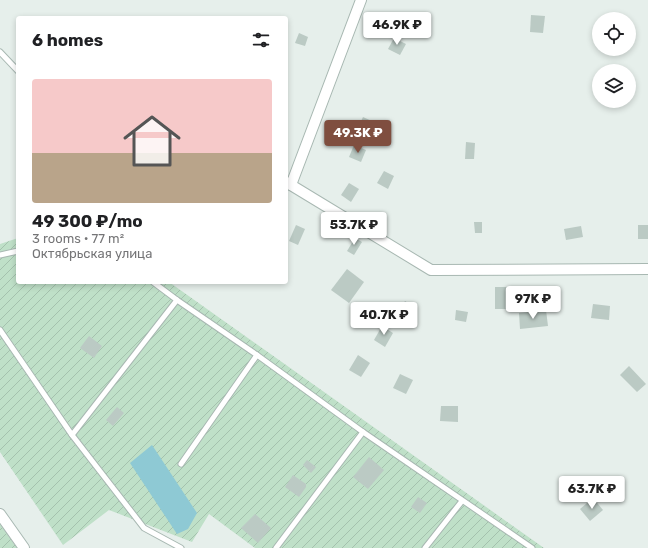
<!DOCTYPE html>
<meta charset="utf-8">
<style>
:root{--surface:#fff;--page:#f6f6f6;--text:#202124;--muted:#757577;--line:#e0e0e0;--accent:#7f4e3f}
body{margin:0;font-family:Rubik,sans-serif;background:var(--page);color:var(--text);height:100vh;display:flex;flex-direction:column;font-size:15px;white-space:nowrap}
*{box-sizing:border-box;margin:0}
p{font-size:13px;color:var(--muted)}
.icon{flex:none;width:22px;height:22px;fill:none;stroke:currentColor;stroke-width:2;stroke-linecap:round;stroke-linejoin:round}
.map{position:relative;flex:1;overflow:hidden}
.details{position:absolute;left:16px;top:16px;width:272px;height:268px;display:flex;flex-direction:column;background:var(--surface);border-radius:4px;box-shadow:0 2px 6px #0003}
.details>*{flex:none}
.tools{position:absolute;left:592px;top:12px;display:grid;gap:8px}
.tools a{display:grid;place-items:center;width:44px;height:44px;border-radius:50%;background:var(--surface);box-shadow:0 2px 6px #0003;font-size:20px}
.price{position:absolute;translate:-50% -34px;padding:0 9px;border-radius:4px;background:#fff;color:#222;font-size:13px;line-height:26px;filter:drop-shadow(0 1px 2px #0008)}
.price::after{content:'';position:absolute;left:50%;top:24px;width:12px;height:9px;margin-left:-6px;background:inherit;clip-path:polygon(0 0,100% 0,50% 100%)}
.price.current{background:var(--accent);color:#fff}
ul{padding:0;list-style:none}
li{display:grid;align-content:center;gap:8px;height:212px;padding:0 16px}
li+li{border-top:1px solid var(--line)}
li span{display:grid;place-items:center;height:124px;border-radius:4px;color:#555}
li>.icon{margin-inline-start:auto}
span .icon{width:72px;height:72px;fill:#fffc;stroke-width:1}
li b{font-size:17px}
h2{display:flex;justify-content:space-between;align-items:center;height:48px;padding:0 16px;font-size:17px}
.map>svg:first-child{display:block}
.garden{fill:url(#garden-furrows)}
.water{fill:#8ec9d4}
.building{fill:#bbcac4}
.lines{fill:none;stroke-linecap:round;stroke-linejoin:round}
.service-casing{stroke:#a8b8b2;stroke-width:7}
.minor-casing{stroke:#a8b8b2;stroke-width:12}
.service{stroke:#fff;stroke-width:5}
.minor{stroke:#fff;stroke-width:10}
</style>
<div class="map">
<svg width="648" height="548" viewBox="0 0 648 548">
<defs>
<pattern id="garden-furrows" width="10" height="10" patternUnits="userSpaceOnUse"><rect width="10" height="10" fill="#bfe0c8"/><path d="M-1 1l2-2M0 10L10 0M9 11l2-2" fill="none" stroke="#a4c1ad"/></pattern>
</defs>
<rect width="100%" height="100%" fill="#e6efeb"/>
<g class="garden">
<path d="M18 238V282H169L544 548H255L209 514 192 542 109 510 63 545 0 452V244Z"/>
<path d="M0 524 17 548H0Z"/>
</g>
<path class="water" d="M152 445 197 513 188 529 177 534 130 463Z"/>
<g class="building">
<path d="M531 15 545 16 543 33 530 32Z"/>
<path d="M299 33 308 37 305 46 295 43Z"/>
<path d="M394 38 406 44 400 55 388 49Z"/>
<path d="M363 117 374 122 369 135 357 130Z"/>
<path d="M466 142 475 143 474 159H465Z"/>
<path d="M354 145 366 150 361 162 349 157Z"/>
<path d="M384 171 394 176 388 189 377 183Z"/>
<path d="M349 183 359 189 351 202 341 195Z"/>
<path d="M474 222H482V233H475Z"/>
<path d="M296 225 305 229 298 245 289 241Z"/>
<rect x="638" y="225" width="10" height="14"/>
<path d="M581 226 583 237 566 240 564 229Z"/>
<path d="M355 238 362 242 354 255 347 251Z"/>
<path d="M347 269 364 282 349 303 331 290Z"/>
<path d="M495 287H507L508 309H495Z"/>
<path d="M405 301 416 308 411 316 400 309Z"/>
<path d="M593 304 610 306 609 320 591 318Z"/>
<path d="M456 310 468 312 466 322 455 320Z"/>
<path d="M546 310 548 326 520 329 519 313Z"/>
<path d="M382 326 393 333 385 347 374 340Z"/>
<path d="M89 336 102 346 94 358 80 348Z"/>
<path d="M358 355 370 363 361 377 349 370Z"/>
<path d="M629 366 646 384 637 392 620 375Z"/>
<path d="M400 374 413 380 406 394 393 388Z"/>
<path d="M441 406H458V422L440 421Z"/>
<path d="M117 407 124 413 113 426 106 420Z"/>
<path d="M369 457 384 470 368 489 353 477Z"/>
<path d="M307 460 316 467 311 473 303 465Z"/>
<path d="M293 475 306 484V487L299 497 285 487Z"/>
<path d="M418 497 427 503 420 513 411 507Z"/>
<path d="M593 498 603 510 590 521 580 509Z"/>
<path d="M255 514 271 528 258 543 241 528Z"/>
</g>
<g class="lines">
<defs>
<g id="service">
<path d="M0 52 18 71"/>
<path d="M0 255 18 251"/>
<path d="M153 282 177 300 257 355 363 432 532 548"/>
<path d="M0 330 72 435 144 528 181 548"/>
<path d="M72 435 177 300"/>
<path d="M181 464 257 355"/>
<path d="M276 548 363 432"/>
<path d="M425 548 462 501"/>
</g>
<g id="minor">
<path d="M286 182 431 270 648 269"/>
<path d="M291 185 361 0"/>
<path d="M0 514 24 548"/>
</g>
</defs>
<use href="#service" class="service-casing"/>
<use href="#minor" class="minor-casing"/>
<use href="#service" class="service"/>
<use href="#minor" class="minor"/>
</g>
</svg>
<div class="tools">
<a><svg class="icon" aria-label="locate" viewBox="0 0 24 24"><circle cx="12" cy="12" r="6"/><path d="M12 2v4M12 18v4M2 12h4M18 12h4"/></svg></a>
<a><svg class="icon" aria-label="layers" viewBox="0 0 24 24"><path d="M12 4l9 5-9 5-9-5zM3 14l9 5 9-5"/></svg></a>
</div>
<b class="price" style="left:397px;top:46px">46.9K ₽</b>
<b class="price current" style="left:358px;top:154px">49.3K ₽</b>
<b class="price" style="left:354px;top:246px">53.7K ₽</b>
<b class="price" style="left:533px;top:320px">97K ₽</b>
<b class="price" style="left:384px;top:336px">40.7K ₽</b>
<b class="price" style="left:592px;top:510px">63.7K ₽</b>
<section class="details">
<h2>6 homes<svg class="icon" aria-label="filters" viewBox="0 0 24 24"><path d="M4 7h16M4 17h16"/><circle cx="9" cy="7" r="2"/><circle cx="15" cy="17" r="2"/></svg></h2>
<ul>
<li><span style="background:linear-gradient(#f6c9c9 60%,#b9a48a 0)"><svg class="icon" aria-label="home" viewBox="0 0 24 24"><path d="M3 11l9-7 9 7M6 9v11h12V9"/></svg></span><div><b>49 300 ₽/mo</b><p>3 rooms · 77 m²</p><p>Октябрьская улица</p></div></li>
</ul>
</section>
</div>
